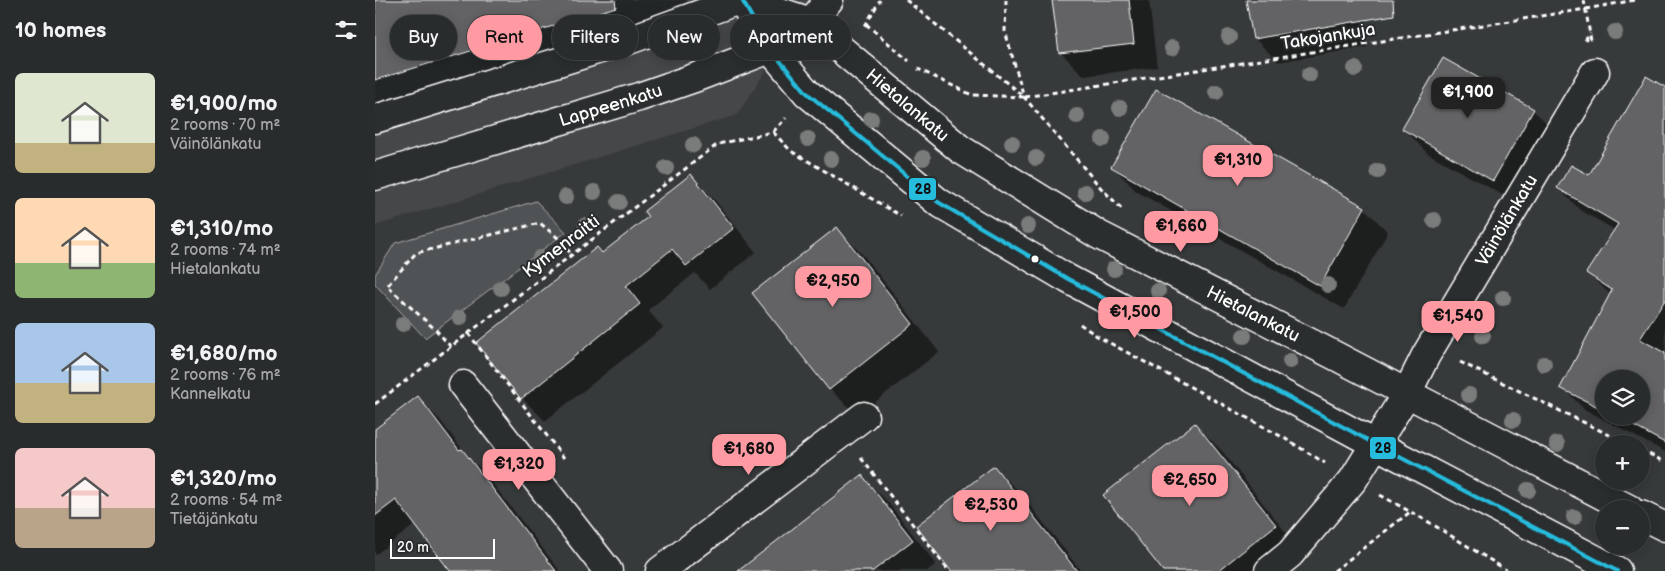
<!DOCTYPE html>
<meta charset="utf-8">
<style>
:root{--surface:#292c2c;--page:#353838;--text:#f1f3f6;--muted:#a5a7a9;--line:#454848;--accent:#ff9aa2}
body{margin:0;font-family:"Balsamiq Sans",sans-serif;background:var(--page);color:var(--text);height:100vh;display:flex;flex-direction:column;font-size:19px;white-space:nowrap}
*{box-sizing:border-box;margin:0}
p{font-size:16px;color:var(--muted)}
.icon{flex:none;width:28px;height:28px;fill:none;stroke:currentColor;stroke-width:2;stroke-linecap:round;stroke-linejoin:round}
.map{position:relative;flex:1;overflow:hidden}
.side{display:flex;flex-direction:column;background:var(--surface);width:375px}
.side>*{flex:none}
.hud{position:absolute;left:15px;top:15px;width:475px;height:45px;display:flex;gap:10px}
.buttons{position:absolute;left:1220px;top:370px;display:grid;gap:10px}
.buttons a{display:grid;place-items:center;width:55px;height:55px;border-radius:50%;background:var(--surface);box-shadow:0 2px 12px #0003,0 0 0 1px var(--line);font-size:25px}
.scale{position:absolute;left:15px;bottom:12px;width:105px;box-sizing:border-box;padding-left:5px;border:2px solid #fff;border-top:0;font-size:14px;line-height:18px;white-space:nowrap;color:#fff;-webkit-text-stroke:4px #2a2d2e;paint-order:stroke}
.price{position:absolute;translate:-50% -42px;padding:0 11px;border-radius:10px;background:var(--accent);color:#111;font-size:16px;line-height:32px;filter:drop-shadow(0 1px 2px #0008)}
.price::after{content:'';position:absolute;left:50%;top:30px;width:15px;height:11px;margin-left:-8px;background:inherit;clip-path:polygon(0 0,100% 0,50% 100%)}
.price.active{background:#222;color:#fff}
ul{padding:0;list-style:none}
li{display:flex;align-items:center;gap:15px;height:125px;padding:0 15px}
li span{display:grid;place-items:center;flex:none;width:140px;height:100px;border-radius:8px;color:#555}
li>.icon{margin-inline-start:auto}
span .icon{width:60px;height:60px;fill:#fffc;stroke-width:1}
li b{font-size:21px}
h2{display:flex;justify-content:space-between;align-items:center;height:60px;padding:0 15px;font-size:21px}
.chip{padding:0 18px;border-radius:22px;background:var(--surface);box-shadow:0 2px 12px #0003,0 0 0 1px var(--line);font-size:18px;line-height:45px}
.chip.active{background:var(--accent);color:#111}
main{display:flex;flex:1;min-height:0}
.map>svg:first-child{display:block}
.built{fill:#444748}
.green{fill:#505354;stroke:#a8a9aa}
.shadow{fill:#0007;fill-rule:evenodd}
.building{fill:#636465;stroke:#fff}
.lines{fill:none;stroke-linecap:round;stroke-linejoin:round}
.minor-casing{stroke:#fff;stroke-width:31}
.secondary-casing{stroke:#fff;stroke-width:31}
.primary-casing{stroke:#fff;stroke-width:31}
.path{stroke:#fff;stroke-width:3;stroke-dasharray:5 4;stroke-linecap:butt}
.minor{stroke:#2a2d2e;stroke-width:28}
.secondary{stroke:#2a2d2e;stroke-width:28}
.primary{stroke:#2a2d2e;stroke-width:28}
.bus-1-casing{stroke:#2a2d2e;stroke-width:8}
.bus-1{stroke:#26bcdd;stroke-width:4}
.tree{fill:#7a7c7c}
.bus-dot{fill:#fff;stroke:#2a2d2e;stroke-width:2}
.labels{text-anchor:middle;stroke-width:4;stroke-linejoin:round;paint-order:stroke}
.street-label{font-size:18px;fill:#fff;stroke:#2a2d2e}
.line-badge{stroke:#2a2d2e;stroke-width:2}
.pale-badge-label{font-size:14px;text-anchor:middle;font-weight:bold;fill:#111}
</style>
<main>
<section class="side">
<h2>10 homes<svg class="icon" aria-label="filters" viewBox="0 0 24 24"><path d="M4 7h16M4 17h16"/><circle cx="9" cy="7" r="2"/><circle cx="15" cy="17" r="2"/></svg></h2>
<ul>
<li><span style="background:linear-gradient(#dfe7d0 70%,#c2b280 0)"><svg class="icon" aria-label="home" viewBox="0 0 24 24"><path d="M3 11l9-7 9 7M6 9v11h12V9"/></svg></span><div><b>€1,900/mo</b><p>2 rooms · 70 m²</p><p>Väinölänkatu</p></div></li>
<li><span style="background:linear-gradient(#ffd9b3 65%,#8fb573 0)"><svg class="icon" aria-label="home" viewBox="0 0 24 24"><path d="M3 11l9-7 9 7M6 9v11h12V9"/></svg></span><div><b>€1,310/mo</b><p>2 rooms · 74 m²</p><p>Hietalankatu</p></div></li>
<li><span style="background:linear-gradient(#a9c7e8 60%,#c2b280 0)"><svg class="icon" aria-label="home" viewBox="0 0 24 24"><path d="M3 11l9-7 9 7M6 9v11h12V9"/></svg></span><div><b>€1,680/mo</b><p>2 rooms · 76 m²</p><p>Kannelkatu</p></div></li>
<li><span style="background:linear-gradient(#f6c9c9 60%,#b9a48a 0)"><svg class="icon" aria-label="home" viewBox="0 0 24 24"><path d="M3 11l9-7 9 7M6 9v11h12V9"/></svg></span><div><b>€1,320/mo</b><p>2 rooms · 54 m²</p><p>Tietäjänkatu</p></div></li>
</ul>
</section>
<div class="map">
<svg width="1290" height="571" viewBox="0 0 1290 571">
<rect width="100%" height="100%" fill="#373a3b"/>
<filter id="ink" filterUnits="userSpaceOnUse"><feTurbulence type="fractalNoise" baseFrequency=".02" numOctaves="2"/><feDisplacementMap in="SourceGraphic" scale="10" xChannelSelector="R" yChannelSelector="G"/><feConvolveMatrix kernelMatrix="1 2 1 2 8 2 1 2 1" color-interpolation-filters="sRGB"/></filter>
<g filter="url(#ink)">
<path class="built" d="M0 0H437L362 115 0 226Z"/>
<path class="green" d="M161 201 191 232 50 338 0 284V275L20 243Z"/>
<g class="shadow">
<path d="M0 0H312L316 15 0 110Z"/>
<path d="M679 0H774L782 67 709 76 685 52Z"/>
<path d="M873 0H979L984 6 992 47 903 62 879 38Z"/>
<path d="M1290 88V452L1209 409 1187 387 1236 295 1212 273 1240 230 1205 210 1183 188 1214 177ZM1229 379H1266V416H1229Z"/>
<path d="M781 91 989 208 1013 232 969 309 761 191 738 167Z"/>
<path d="M1158 110 1182 133 1142 203 1052 153 1029 129Z"/>
<path d="M316 176 339 199 381 252 335 289 320 273 273 310 288 328 170 421 147 398 228 255 275 217Z"/>
<path d="M462 229 489 256 564 352 482 416 455 389Z"/>
<path d="M43 398 65 420 94 458 109 472 185 571H77L41 524 0 555V431Z"/>
<path d="M820 424 847 451 927 553 904 571H790Z"/>
<path d="M619 467 646 494 706 571H577Z"/>
<path d="M487 477 511 500 561 564 552 571H365Z"/>
</g>
<g class="building">
<path d="M0 0H240L241 7 0 80Z"/>
<path d="M677 0H754L759 44 684 53Z"/>
<path d="M871 0H1018L1019 15 878 39Z"/>
<path d="M1068 58 1159 109 1118 181 1027 129Z"/>
<path d="M1271 76 1290 87V300L1265 339 1290 353V443L1240 416H1266V379H1229V410L1185 388 1237 290 1211 273 1243 224 1182 188 1196 165 1214 175Z"/>
<path d="M781 89 990 207 945 286 736 167Z"/>
<path d="M316 174 359 228 311 266 297 249 251 286 265 304 146 399 101 343 222 247 227 253 273 217 269 211Z"/>
<path d="M462 227 538 324 454 390 377 293Z"/>
<path d="M43 396 84 450 87 449 181 571H75L21 500 0 516V429Z"/>
<path d="M820 423 901 525 843 571H788L728 495Z"/>
<path d="M619 466 702 571H576L541 526Z"/>
<path d="M487 475 538 540 498 571H363Z"/>
</g>
<g class="lines">
<defs>
<g id="minor">
<path d="M88 385 233 571"/>
<path d="M285 571 489 416"/>
<path id="s1" d="M894 571 915 554 978 480 1032 393 1051 355 1220 72"/>
</g>
<g id="secondary">
<path d="M367 0 395 49 432 93 563 202 693 279 1000 444 1242 571"/>
<path id="s2" d="M368 0 436 22 468 51 585 149 724 235 955 353 1254 509"/>
<path d="M1266 515 1290 527"/>
</g>
<g id="primary">
<path d="M0 119 251 41 364 0"/>
<path id="s3" d="M0 176 264 97 322 77 395 49 436 22 454 0"/>
</g>
</defs>
<use href="#minor" class="minor-casing"/>
<use href="#secondary" class="secondary-casing"/>
<use href="#primary" class="primary-casing"/>
<g class="path">
<path d="M531 0 649 97 597 95 543 69"/>
<path d="M631 0 630 31 649 97 726 188 747 209"/>
<path d="M1209 0 1216 41"/>
<path d="M491 24 534 61"/>
<path d="M490 26 505 0"/>
<path d="M1210 41 1215 33"/>
<path d="M650 97 1211 9 1260 0"/>
<path d="M398 132 416 151 526 216"/>
<path d="M398 132 411 118"/>
<path d="M705 324 722 336 909 438 950 463"/>
<path d="M93 333 189 458"/>
<path d="M76 347 61 330 12 286 41 253 165 223 183 238 197 255"/>
<path d="M1085 362 1253 444"/>
<path d="M0 404 343 144 398 132"/>
<path d="M1266 450 1290 462"/>
<path d="M486 458 574 571"/>
<path d="M1005 495 1052 521 1133 571"/>
<path d="M959 571 1035 512"/>
</g>
<use href="#minor" class="minor"/>
<use href="#secondary" class="secondary"/>
<use href="#primary" class="primary"/>
<defs>
<path id="bus-1" d="M367 0 395 49 432 93 563 202 693 279 1000 444 1242 571"/>
</defs>
<use href="#bus-1" class="bus-1-casing"/>
<use href="#bus-1" class="bus-1"/>
</g>
<g class="tree">
<circle cx="1240" cy="32" r="8"/>
<circle cx="854" cy="37" r="8"/>
<circle cx="797" cy="48" r="8"/>
<circle cx="980" cy="69" r="8"/>
<circle cx="934" cy="75" r="8"/>
<circle cx="841" cy="92" r="8"/>
<circle cx="745" cy="108" r="8"/>
<circle cx="702" cy="116" r="8"/>
<circle cx="496" cy="119" r="8"/>
<circle cx="433" cy="139" r="8"/>
<circle cx="728" cy="139" r="8"/>
<circle cx="637" cy="143" r="8"/>
<circle cx="318" cy="145" r="8"/>
<circle cx="548" cy="158" r="8"/>
<circle cx="661" cy="158" r="8"/>
<circle cx="456" cy="159" r="8"/>
<circle cx="291" cy="168" r="8"/>
<circle cx="1003" cy="171" r="8"/>
<circle cx="219" cy="192" r="8"/>
<circle cx="710" cy="192" r="8"/>
<circle cx="191" cy="197" r="8"/>
<circle cx="244" cy="202" r="8"/>
<circle cx="1059" cy="220" r="8"/>
<circle cx="211" cy="225" r="8"/>
<circle cx="653" cy="226" r="8"/>
<circle cx="165" cy="258" r="8"/>
<circle cx="739" cy="269" r="8"/>
<circle cx="953" cy="285" r="8"/>
<circle cx="126" cy="288" r="8"/>
<circle cx="783" cy="291" r="8"/>
<circle cx="1128" cy="298" r="8"/>
<circle cx="85" cy="318" r="8"/>
<circle cx="28" cy="324" r="8"/>
<circle cx="869" cy="336" r="8"/>
<circle cx="1108" cy="336" r="8"/>
<circle cx="915" cy="361" r="8"/>
<circle cx="1169" cy="364" r="8"/>
<circle cx="1094" cy="395" r="8"/>
<circle cx="1138" cy="420" r="8"/>
<circle cx="1182" cy="444" r="8"/>
<circle cx="1153" cy="490" r="8"/>
<circle cx="1199" cy="517" r="8"/>
</g>
</g>
<circle class="bus-dot" cx="660" cy="259" r="4.5"/>
<g class="labels">
<g class="street-label">
<text transform="translate(953 36) rotate(-9)" y="6">Takojankuja</text>
<text dy="6" stroke="none"><textPath href="#s3" startOffset="246">Lappeenkatu</textPath></text>
<text dy="6" stroke="none"><textPath href="#s2" startOffset="199">Hietalankatu</textPath></text>
<text dy="6" stroke="none"><textPath href="#s1" startOffset="426">Väinölänkatu</textPath></text>
<text transform="translate(186 246) rotate(-37)" y="6">Kymenraitti</text>
<text dy="6" stroke="none"><textPath href="#s2" startOffset="604">Hietalankatu</textPath></text>
</g>
</g>
<g class="line-badge">
<rect x="533" y="177" width="29" height="24" rx="5" fill="#26bcdd"/>
<rect x="994" y="436" width="28" height="24" rx="5" fill="#26bcdd"/>
</g>
<g class="pale-badge-label">
<text x="548" y="194">28</text>
<text x="1008" y="453">28</text>
</g>
</svg>
<div class="buttons">
<a><svg class="icon" aria-label="layers" viewBox="0 0 24 24"><path d="M12 4l9 5-9 5-9-5zM3 14l9 5 9-5"/></svg></a>
<a>+</a>
<a>−</a>
</div>
<div class="scale">20 m</div>
<b class="price active" style="left:1093px;top:119px">€1,900</b>
<b class="price" style="left:863px;top:187px">€1,310</b>
<b class="price" style="left:806px;top:253px">€1,660</b>
<b class="price" style="left:458px;top:308px">€2,950</b>
<b class="price" style="left:760px;top:339px">€1,500</b>
<b class="price" style="left:1083px;top:343px">€1,540</b>
<b class="price" style="left:374px;top:476px">€1,680</b>
<b class="price" style="left:144px;top:491px">€1,320</b>
<b class="price" style="left:815px;top:507px">€2,650</b>
<b class="price" style="left:616px;top:532px">€2,530</b>
<div class="hud">
<a class="chip">Buy</a>
<a class="chip active">Rent</a>
<a class="chip">Filters</a>
<a class="chip">New</a>
<a class="chip">Apartment</a>
</div>
</div>
</main>
